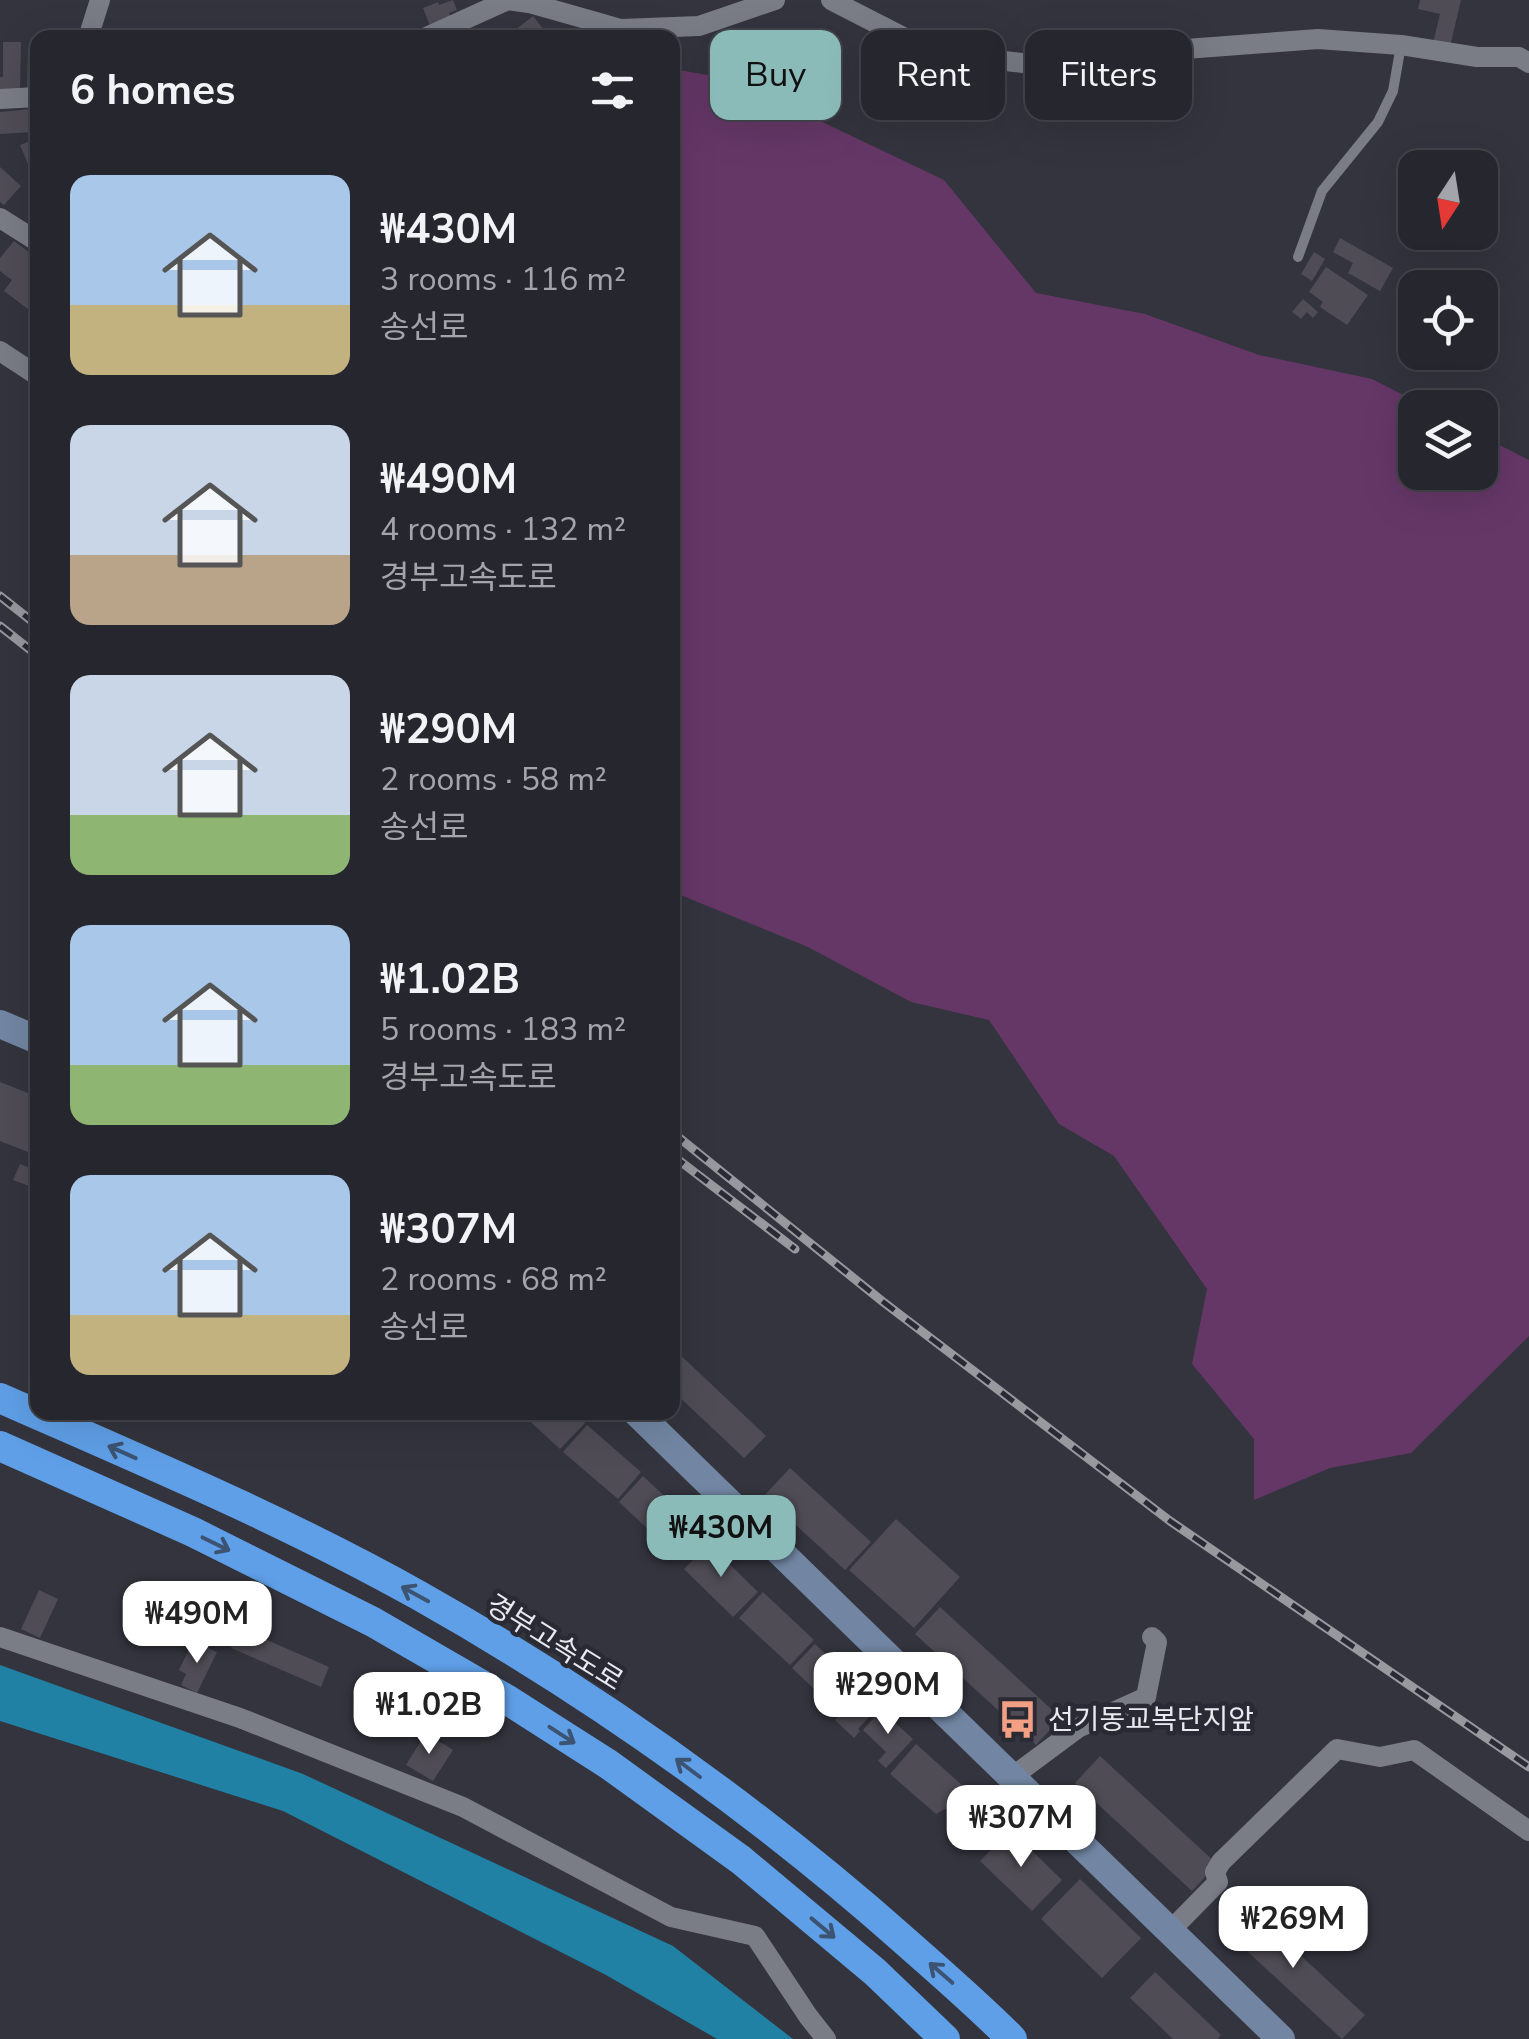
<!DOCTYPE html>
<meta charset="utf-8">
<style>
:root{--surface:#26272e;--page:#32333a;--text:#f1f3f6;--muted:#a4a5aa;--line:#42444a;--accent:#8bbbb9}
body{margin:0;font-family:"Nunito Sans","Noto Sans KR",sans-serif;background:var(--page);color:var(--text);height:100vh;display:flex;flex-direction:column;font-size:38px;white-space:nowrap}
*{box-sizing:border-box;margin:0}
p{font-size:32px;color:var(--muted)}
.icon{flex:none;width:55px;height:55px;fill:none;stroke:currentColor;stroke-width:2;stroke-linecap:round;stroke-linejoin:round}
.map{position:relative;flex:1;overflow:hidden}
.panel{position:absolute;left:30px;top:30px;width:650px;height:1390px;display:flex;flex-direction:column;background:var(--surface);border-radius:20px;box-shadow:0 10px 40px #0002,0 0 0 2px var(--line)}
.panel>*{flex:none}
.guide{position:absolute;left:710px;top:30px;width:668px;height:90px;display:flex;gap:20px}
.needle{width:65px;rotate:192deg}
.controls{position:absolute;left:1398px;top:150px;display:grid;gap:20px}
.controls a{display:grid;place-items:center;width:100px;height:100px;border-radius:20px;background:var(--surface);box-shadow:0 10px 40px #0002,0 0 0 2px var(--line);font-size:50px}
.price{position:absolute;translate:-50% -85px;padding:0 22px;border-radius:20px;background:#fff;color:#222;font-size:32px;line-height:65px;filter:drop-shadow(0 2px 5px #0008)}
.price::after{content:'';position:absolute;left:50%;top:60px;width:30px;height:22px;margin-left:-15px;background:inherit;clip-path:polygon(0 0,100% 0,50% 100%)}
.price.selected{background:var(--accent);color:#111}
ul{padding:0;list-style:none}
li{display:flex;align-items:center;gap:30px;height:250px;padding:0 40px}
li span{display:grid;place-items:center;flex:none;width:280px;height:200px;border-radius:20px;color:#555}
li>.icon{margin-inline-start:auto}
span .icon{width:120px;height:120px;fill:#fffc;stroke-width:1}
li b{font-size:42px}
h2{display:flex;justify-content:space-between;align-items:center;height:120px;padding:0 40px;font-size:42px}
.chip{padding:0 35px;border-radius:20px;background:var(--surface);box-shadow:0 10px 40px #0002,0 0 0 2px var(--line);font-size:35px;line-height:90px}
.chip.selected{background:var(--accent);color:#111}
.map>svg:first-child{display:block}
.green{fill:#653767}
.water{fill:#2181a4}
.building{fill:#4f4c55}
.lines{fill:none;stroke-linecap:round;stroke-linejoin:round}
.service{stroke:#7a7c86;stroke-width:10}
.minor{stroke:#7a7c86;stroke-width:20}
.secondary{stroke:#7286a3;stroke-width:28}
.motorway{stroke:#5f9fe7;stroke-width:30}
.rail-casing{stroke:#97999f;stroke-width:9}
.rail{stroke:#292a33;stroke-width:5;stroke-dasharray:15;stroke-linecap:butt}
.oneway{stroke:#3c5372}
.labels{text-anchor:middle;stroke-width:9;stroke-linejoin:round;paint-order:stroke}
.street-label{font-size:28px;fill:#e8eaef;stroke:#292a33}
.poi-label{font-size:28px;fill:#e8eaef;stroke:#292a33;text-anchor:start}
</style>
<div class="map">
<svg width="1529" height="2039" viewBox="0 0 1529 2039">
<rect width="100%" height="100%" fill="#33343d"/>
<path class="green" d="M672 69 732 79 944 180 1036 293 1145 314 1259 355 1372 379 1427 407 1415 408V472H1480V435L1529 460V1336L1411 1453 1330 1468 1254 1500V1439L1192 1364 1207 1289 1114 1156 1059 1124 989 1020 911 1002 808 947 673 892Z"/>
<path class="water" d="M0 1665 303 1774 673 1946 793 2039H717L606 1975 283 1811 0 1721Z"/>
<g class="building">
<path d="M453 0 457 10 449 13 453 22 432 31 423 8 438 2 439 5Z"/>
<path d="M1420 0H1461L1450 47 1433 43 1440 14 1418 9Z"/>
<path d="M533 16 544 30 534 38H505Z"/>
<path d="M3 42H21L20 92H0V77H3Z"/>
<path d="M28 48H38V92H27Z"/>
<path d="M31 109 33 132 0 134V112Z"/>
<path d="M38 138V160L28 164 20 145Z"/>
<path d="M0 167 21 186 4 205 0 202Z"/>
<path d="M1340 238 1393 268 1380 291 1348 273 1353 263 1333 252Z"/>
<path d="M14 241 38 259V281L33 286 38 287V321L29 319 36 293 31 292 28 309 4 291 12 280 0 271V258Z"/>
<path d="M1314 252 1325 259 1312 281 1301 274Z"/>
<path d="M1326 267 1368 295 1347 325 1320 307 1323 302 1309 292Z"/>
<path d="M1303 299 1318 312 1313 318 1307 312 1301 319 1292 312Z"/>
<path d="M0 1082 38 1097V1156L0 1141Z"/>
<path d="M20 1164 38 1171 35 1188 13 1180Z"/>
<path d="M672 1347 766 1436 744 1458 672 1390Z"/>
<path d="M520 1412H573L585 1423 560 1449Z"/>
<path d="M587 1425 641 1472 618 1499 563 1452Z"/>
<path d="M790 1468 871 1542 845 1570 764 1496Z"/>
<path d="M643 1476 687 1517 663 1543 619 1502Z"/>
<path d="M896 1519 960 1577 914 1628 849 1570Z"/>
<path d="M709 1544 758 1592 733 1617 684 1569Z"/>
<path d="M39 1590 58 1599 40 1638 21 1629Z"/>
<path d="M763 1592 814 1640 790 1665 739 1618Z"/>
<path d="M940 1607 1061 1718 1036 1745 915 1634Z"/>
<path d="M240 1628 329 1667 321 1687 231 1648Z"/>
<path d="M193 1641 217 1652 197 1693 181 1685 186 1674 179 1670Z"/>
<path d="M815 1644 859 1686 836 1710 792 1668Z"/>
<path d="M862 1692 878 1707 858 1729 860 1731 854 1738 835 1720Z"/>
<path d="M881 1710 913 1739 886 1768 878 1761 886 1752 863 1730Z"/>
<path d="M426 1733 453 1750 433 1781 406 1765Z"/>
<path d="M916 1744 972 1794 936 1814 890 1774Z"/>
<path d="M1100 1756 1217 1864 1192 1891 1075 1783Z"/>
<path d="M1011 1830 1062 1880 1032 1911 980 1861Z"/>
<path d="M1080 1879 1141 1938 1102 1978 1041 1919Z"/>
<path d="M1244 1903 1365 2015 1342 2039 1221 1927Z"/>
<path d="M1155 1972 1221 2035 1218 2039H1173L1130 1998Z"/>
</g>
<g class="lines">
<path class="service" d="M1298 257 1322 191 1378 122 1393 91 1401 45"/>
<g class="minor">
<path d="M507 0 529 3 621 29 699 26 775 0"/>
<path d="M831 0 905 38 952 55 1058 67 1093 56 1318 39 1401 45 1477 57H1519L1529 63"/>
<path d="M88 38 100 0"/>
<path d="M424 38 508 0"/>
<path d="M0 99 38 97"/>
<path d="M0 218 38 242"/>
<path d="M0 351 38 376"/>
<path d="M0 1637 240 1718 463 1807 671 1917 755 1936 808 2016 826 2039"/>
<path d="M1012 1777 1078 1728 1146 1697 1157 1642 1152 1637"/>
<path d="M1169 1932 1218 1882 1215 1872 1221 1862 1337 1749 1380 1757 1414 1750 1529 1831"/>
</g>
<g class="secondary">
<path d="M0 1024 38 1040"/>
<path d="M636 1412 1281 2039"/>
</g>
<g class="motorway">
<path d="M0 1398C141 1460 284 1520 418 1595 592 1693 757 1810 906 1942 942 1974 978 2005 1012 2039"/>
<path d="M0 1446 193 1532 373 1622 506 1699 608 1764 741 1860 875 1972 945 2039"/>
</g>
<defs>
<g id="rail">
<path d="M0 596 38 626"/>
<path d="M0 626 38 656"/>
<path d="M672 1132 882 1301 1170 1521 1529 1767"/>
<path d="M672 1155 795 1249"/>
</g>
</defs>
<use href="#rail" class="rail-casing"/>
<use href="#rail" class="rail"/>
</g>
<defs><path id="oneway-shaft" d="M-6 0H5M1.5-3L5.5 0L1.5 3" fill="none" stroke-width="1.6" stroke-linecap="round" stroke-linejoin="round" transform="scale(2.5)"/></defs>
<g class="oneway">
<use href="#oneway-shaft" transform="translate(122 1452) rotate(-156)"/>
<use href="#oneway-shaft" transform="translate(216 1544) rotate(26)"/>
<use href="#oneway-shaft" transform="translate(415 1594) rotate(-151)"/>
<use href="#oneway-shaft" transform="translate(562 1735) rotate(33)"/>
<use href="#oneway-shaft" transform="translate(688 1768) rotate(-143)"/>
<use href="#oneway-shaft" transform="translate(823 1928) rotate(40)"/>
<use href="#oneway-shaft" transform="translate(941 1973) rotate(-139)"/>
</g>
<defs>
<symbol id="bus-bare" viewBox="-9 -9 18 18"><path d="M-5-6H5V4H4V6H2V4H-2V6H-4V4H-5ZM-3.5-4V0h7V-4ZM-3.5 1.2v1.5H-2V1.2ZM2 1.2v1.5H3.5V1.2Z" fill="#f39f84" stroke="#292a33" stroke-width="2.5" paint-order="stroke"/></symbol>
</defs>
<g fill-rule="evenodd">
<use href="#bus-bare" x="990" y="1692" width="55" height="55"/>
</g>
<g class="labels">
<g class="street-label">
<text transform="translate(555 1642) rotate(32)" y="10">경부고속도로</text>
</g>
<g class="poi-label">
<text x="1048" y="1729">선기동교복단지앞</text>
</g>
</g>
</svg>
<div class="controls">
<a><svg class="needle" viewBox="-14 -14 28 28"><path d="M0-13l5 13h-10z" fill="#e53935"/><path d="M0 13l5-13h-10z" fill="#a4a5aa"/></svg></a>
<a><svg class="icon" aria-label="locate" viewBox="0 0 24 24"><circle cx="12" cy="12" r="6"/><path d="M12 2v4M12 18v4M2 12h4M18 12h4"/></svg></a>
<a><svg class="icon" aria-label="layers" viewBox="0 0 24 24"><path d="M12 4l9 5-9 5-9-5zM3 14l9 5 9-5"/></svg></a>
</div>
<b class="price selected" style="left:721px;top:1580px">₩430M</b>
<b class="price" style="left:197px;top:1666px">₩490M</b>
<b class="price" style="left:888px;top:1737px">₩290M</b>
<b class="price" style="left:429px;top:1757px">₩1.02B</b>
<b class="price" style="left:1021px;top:1870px">₩307M</b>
<b class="price" style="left:1293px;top:1971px">₩269M</b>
<div class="guide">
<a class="chip selected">Buy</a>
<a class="chip">Rent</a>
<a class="chip">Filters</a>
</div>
<section class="panel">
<h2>6 homes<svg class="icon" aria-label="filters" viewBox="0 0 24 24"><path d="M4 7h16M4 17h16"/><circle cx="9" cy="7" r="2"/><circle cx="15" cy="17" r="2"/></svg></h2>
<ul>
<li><span style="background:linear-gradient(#a9c7e8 65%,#c2b280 0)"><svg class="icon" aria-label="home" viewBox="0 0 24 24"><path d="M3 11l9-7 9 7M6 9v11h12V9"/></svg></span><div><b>₩430M</b><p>3 rooms · 116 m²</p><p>송선로</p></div></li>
<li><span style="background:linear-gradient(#c9d6e8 65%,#b9a48a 0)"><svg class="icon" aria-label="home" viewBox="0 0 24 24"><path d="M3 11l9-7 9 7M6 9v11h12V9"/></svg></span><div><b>₩490M</b><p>4 rooms · 132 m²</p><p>경부고속도로</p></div></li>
<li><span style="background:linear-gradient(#c9d6e8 70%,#8fb573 0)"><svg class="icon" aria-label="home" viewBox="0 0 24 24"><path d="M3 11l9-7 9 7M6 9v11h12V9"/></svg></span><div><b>₩290M</b><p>2 rooms · 58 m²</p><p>송선로</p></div></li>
<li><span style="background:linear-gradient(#a9c7e8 70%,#8fb573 0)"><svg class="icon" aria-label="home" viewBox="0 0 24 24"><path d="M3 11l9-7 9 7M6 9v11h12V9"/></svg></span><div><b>₩1.02B</b><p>5 rooms · 183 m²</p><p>경부고속도로</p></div></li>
<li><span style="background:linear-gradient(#a9c7e8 70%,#c2b280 0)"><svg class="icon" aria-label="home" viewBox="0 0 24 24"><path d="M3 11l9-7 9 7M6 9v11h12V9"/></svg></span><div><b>₩307M</b><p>2 rooms · 68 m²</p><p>송선로</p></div></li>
</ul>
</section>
</div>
